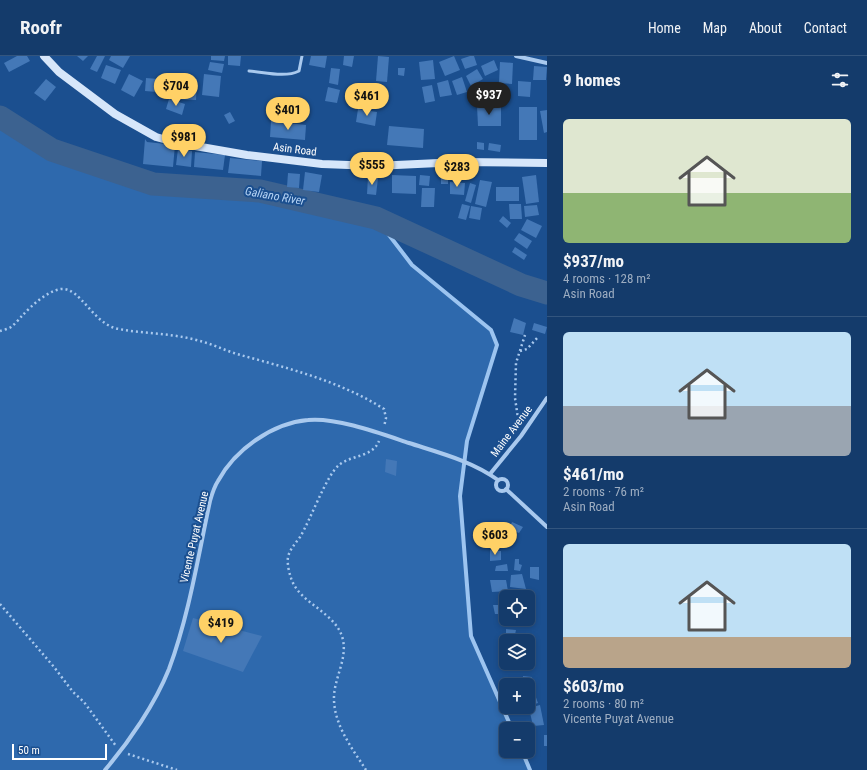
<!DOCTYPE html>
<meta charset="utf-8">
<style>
:root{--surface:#143b6b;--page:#214673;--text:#f1f3f6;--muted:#9dadc1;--line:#33557e;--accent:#ffd166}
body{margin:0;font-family:"Roboto Condensed",sans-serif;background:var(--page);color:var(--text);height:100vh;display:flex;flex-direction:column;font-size:15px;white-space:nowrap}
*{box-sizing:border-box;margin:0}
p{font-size:13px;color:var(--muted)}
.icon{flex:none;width:22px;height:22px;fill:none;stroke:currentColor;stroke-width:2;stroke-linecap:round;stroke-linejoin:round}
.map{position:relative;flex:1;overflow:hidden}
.side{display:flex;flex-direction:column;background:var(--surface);width:320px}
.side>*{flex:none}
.tools{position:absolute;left:499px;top:534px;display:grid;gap:8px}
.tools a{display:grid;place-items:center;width:36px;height:36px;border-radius:6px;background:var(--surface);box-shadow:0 2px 6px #0003,0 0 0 1px var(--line);font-size:20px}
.scale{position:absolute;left:12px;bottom:10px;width:95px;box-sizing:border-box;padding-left:4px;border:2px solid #fff;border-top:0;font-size:11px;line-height:14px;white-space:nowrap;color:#fff;-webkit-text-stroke:3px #1b4f8f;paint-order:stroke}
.price{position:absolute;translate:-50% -34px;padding:0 9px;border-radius:14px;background:var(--accent);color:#111;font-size:13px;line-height:26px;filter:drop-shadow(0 1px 2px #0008)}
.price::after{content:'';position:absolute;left:50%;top:24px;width:12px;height:9px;margin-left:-6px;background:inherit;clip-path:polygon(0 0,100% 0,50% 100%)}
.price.on{background:#222;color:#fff}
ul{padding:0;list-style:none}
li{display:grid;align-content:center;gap:8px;height:212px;padding:0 16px}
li+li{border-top:1px solid var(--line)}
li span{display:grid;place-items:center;height:124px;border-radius:6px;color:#555}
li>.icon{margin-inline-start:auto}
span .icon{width:72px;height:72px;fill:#fffc;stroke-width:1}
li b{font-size:17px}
h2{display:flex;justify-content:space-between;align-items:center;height:48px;padding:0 16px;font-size:17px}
header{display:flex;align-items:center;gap:24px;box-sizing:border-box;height:56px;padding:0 20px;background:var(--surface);border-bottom:1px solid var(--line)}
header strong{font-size:19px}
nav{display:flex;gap:22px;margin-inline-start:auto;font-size:14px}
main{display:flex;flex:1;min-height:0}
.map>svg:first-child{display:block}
.green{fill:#2e69ad}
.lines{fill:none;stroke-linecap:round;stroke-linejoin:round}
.stream{stroke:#9cc4f0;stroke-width:4}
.river{stroke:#3c6290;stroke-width:23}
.building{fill:#4478b7}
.path{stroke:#a9c9ee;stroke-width:2.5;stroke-dasharray:2 3;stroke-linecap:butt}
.lane{stroke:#a9c9ee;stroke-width:3}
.street{stroke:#a9c9ee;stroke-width:4}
.secondary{stroke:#d6e6fa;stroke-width:8}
.labels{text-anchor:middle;stroke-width:4;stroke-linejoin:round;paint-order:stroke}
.street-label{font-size:11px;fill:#fff;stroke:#1b4f8f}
.water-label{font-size:12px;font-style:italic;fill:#b5d3f5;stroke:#1b4f8f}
</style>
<header>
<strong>Roofr</strong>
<nav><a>Home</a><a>Map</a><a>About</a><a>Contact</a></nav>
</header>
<main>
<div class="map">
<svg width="547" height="714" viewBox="0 0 547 714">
<rect width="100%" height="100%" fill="#1b4f8f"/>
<path class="green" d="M0 61 52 94 153 128 260 135 376 162 412 209 491 274 497 289 467 385 460 440 471 580 512 673H506V695H522L530 714H0Z"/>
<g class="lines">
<g class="stream">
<path d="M376 162 412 209 491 274 497 289 467 385 460 440 471 580 512 673"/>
<path d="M522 695 530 714"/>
</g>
<path class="river" d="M0 61 52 94 153 128 260 135 376 162 521 229 547 237"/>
</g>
<g class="building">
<path d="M17 0H27L30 5 9 16 4 7Z"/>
<path d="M77 0H88L83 5Z"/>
<path d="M97 0H105L97 16 90 13Z"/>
<path d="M111 0H130L123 12 109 4Z"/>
<path d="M211 0H225L224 5 211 4Z"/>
<path d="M228 0H241L240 10 228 9Z"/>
<path d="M311 0H327L325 12 309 9Z"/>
<path d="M344 0H354L352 11 343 9Z"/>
<path d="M378 0 389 1 387 26 376 25Z"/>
<path d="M454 0 460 14 445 20 439 6Z"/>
<path d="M470 0H474L477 9 465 13 461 3Z"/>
<path d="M433 4 435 23 421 24 419 6Z"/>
<path d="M494 4 498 14 485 20 481 10Z"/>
<path d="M210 6 224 8 222 17 208 14Z"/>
<path d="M500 6 513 7 512 28 499 27Z"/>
<path d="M106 9 121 14 115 28 101 22Z"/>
<path d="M534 10 547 11 546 24H533Z"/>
<path d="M331 12 340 13 338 29 329 27Z"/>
<path d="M398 12H405L404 20 398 19Z"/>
<path d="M477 13 483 23 471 30 466 20Z"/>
<path d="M129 18 143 25 134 41 121 34Z"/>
<path d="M204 18 221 20 219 41 202 39Z"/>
<path d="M462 21 467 36 457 39 452 25Z"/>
<path d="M146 22 158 23 157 36 145 35Z"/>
<path d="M177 22 197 23 196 44 175 43Z"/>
<path d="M46 23 56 31 45 45 34 37Z"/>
<path d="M448 24 452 39 440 41 437 27Z"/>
<path d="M518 25 531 26 530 41 518 40Z"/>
<path d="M479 27 493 29 492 38 478 36Z"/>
<path d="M432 29 435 45 425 47 422 31Z"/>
<path d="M328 31 340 34 337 47 325 45Z"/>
<path d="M169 43 185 48 182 59 166 53Z"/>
<path d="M477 50H501V70H478Z"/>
<rect x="519" y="51" width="18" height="33"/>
<path d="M358 53 377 56 375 70 356 66Z"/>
<path d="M547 54V76L544 77 540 55Z"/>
<path d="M230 56 235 65 229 68 224 59Z"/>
<path d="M271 65 306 69 305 84 270 81Z"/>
<path d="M389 70 424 73 423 92 387 89Z"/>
<path d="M145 83 147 86 175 89 173 111 143 108Z"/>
<path d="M477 86 484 87V94L477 93Z"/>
<path d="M489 87 501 89 500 96 488 94Z"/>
<path d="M178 93 192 95 191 111 176 109Z"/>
<path d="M195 96 225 99 223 114 194 111Z"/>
<path d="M230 102 262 105 261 120 228 117Z"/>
<path d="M305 116 322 119 319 136 303 134Z"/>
<path d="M288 117 300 118 299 132 287 131Z"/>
<path d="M392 119 416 120V138L392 137Z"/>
<path d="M420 119 430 120 429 130 419 129Z"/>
<path d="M536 119 539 146 526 148 522 121Z"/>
<rect x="441" y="120" width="7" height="8"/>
<path d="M368 121 378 122 376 139 367 138Z"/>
<path d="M480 124 492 126 486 151 475 148Z"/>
<path d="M450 126 465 127 464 139 450 138Z"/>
<path d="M470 127 476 129 471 147 465 145Z"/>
<rect x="496" y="131" width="23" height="14"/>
<path d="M422 132H435L434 151H421Z"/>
<path d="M462 148 470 150 466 164 458 162Z"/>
<path d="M509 148H521L522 163H510Z"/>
<path d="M537 149 539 159 525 161 524 150Z"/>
<path d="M471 150 482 152 480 164 469 162Z"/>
<path d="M503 160 511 167 507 172 499 165Z"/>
<path d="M527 163 542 170 536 182 521 174Z"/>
<path d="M519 177 532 185 527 193 514 184Z"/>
<path d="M515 191 527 199 524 204 512 196Z"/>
<path d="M514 262 526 267 523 279 510 276Z"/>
<path d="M534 267 547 271 545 278 532 274Z"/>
<path d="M386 403 397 405 396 420 385 416Z"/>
<path d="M512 466 523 471 519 477 509 473Z"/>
<path d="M491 475H500V491L492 490Z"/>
<path d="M490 494 501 495V504L490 505Z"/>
<path d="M515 503H519V508L522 509 520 515 514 514Z"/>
<path d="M507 508 508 515H495L496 510Z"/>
<path d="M530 511H539V524L530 522Z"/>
<path d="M522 518 526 533 510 531 511 519Z"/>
<path d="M490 524H506L508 535 492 536Z"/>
<path d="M493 549H505L504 558H495Z"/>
<path d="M193 562 262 580 243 616 183 595Z"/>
<path d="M506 573 516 574 514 583H506Z"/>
<path d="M509 607H521L522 610 510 611Z"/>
<path d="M523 620 532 621 533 633H528V629H523Z"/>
<path d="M534 636 538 647 528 650V640Z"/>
<path d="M540 649 544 669 533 670 529 652Z"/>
<rect x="544" y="679" width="3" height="11"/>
</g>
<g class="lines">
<g class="path">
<path d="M0 275C3 274 8 273 11 271 15 268 19 263 22 260 31 250 47 235 61 233 81 231 93 269 119 273 145 278 173 277 200 285 212 288 224 294 237 298 287 312 340 325 384 353L386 362 384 371"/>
<path d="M520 295 527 293 539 280"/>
<path d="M519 369 515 342 516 307 525 279"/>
<path d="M0 548 54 611 73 636 84 646 116 690"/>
<path d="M128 698 177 714"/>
<path d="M366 714C352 692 333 668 334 640 335 621 347 603 343 584 337 556 299 548 291 522 289 516 287 508 288 501 290 493 295 488 300 481 311 463 326 420 339 409 351 399 373 401 379 385"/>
</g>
<path class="lane" d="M249 15C264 16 285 22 299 15L302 0"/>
<g class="street">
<path d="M516 0 547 7"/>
<path d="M490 418 521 380 547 342"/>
<circle cx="502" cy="429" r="6"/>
<path d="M506 433 547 471"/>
<path d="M105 714C129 686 155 648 169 613 189 559 198 501 210 445 212 438 214 431 218 425 235 394 272 367 308 364 336 361 382 378 409 387 440 397 472 405 498 424"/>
</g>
<path class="secondary" d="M44 0 59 16 115 58 156 81 178 87 247 99 322 108 375 110 460 106 547 107"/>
</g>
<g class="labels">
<g class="street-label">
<text transform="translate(295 93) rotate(7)" y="4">Asin Road</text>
<text transform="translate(511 375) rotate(-53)" y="4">Maine Avenue</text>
<text transform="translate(194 481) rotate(-77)" y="4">Vicente Puyat Avenue</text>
</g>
<g class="water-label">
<text transform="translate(275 140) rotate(10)" y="4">Galiano River</text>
</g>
</g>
</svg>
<div class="tools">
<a><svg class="icon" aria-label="locate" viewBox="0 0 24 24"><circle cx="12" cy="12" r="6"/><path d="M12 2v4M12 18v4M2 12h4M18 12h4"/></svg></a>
<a><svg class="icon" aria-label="layers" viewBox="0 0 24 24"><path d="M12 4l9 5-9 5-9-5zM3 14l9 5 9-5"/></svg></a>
<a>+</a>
<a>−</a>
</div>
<div class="scale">50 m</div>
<b class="price" style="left:176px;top:51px">$704</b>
<b class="price on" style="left:489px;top:60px">$937</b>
<b class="price" style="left:367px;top:61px">$461</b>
<b class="price" style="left:288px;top:75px">$401</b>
<b class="price" style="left:184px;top:102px">$981</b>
<b class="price" style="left:372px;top:130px">$555</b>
<b class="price" style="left:457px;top:132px">$283</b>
<b class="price" style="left:495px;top:500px">$603</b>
<b class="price" style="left:221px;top:588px">$419</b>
</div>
<section class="side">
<h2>9 homes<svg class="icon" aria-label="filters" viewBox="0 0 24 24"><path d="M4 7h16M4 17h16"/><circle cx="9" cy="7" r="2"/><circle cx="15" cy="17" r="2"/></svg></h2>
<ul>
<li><span style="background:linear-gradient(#dfe7d0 60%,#8fb573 0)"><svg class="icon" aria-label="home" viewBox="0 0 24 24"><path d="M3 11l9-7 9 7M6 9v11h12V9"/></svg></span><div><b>$937/mo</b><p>4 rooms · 128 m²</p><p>Asin Road</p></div></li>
<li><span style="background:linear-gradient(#bfe0f5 60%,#9aa5b1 0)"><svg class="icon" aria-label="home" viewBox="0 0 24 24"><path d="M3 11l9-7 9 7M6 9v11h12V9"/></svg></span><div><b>$461/mo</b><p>2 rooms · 76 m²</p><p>Asin Road</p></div></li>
<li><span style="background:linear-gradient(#bfe0f5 75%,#b9a48a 0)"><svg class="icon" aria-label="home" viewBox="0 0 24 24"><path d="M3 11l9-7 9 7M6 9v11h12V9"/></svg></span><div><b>$603/mo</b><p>2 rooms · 80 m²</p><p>Vicente Puyat Avenue</p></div></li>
</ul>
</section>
</main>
